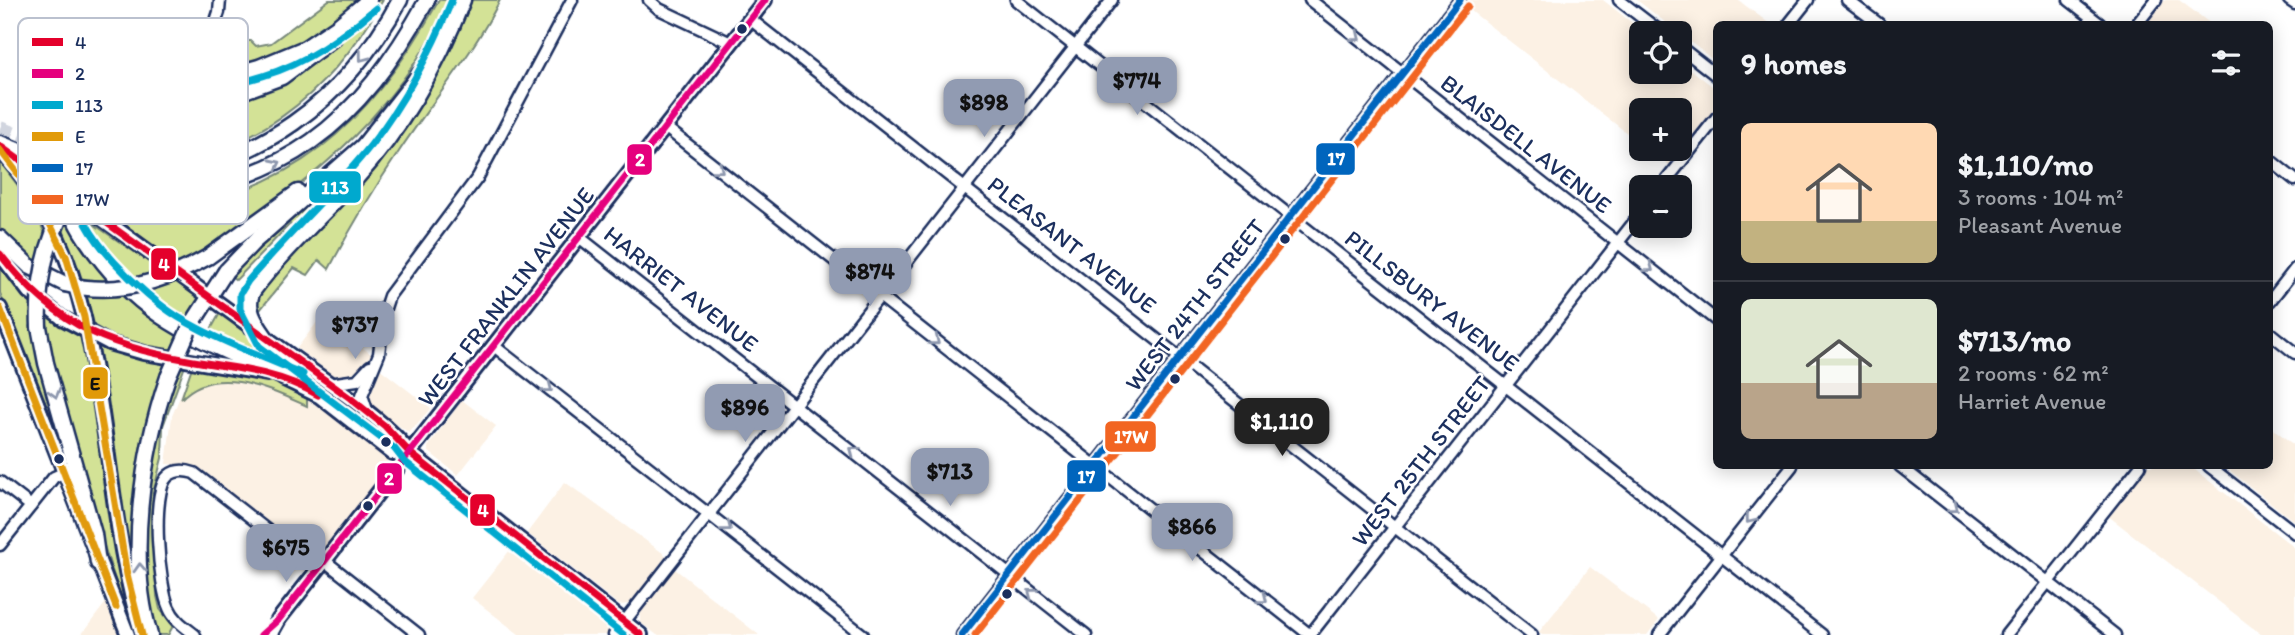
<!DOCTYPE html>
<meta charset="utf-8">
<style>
:root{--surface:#171b24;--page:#242831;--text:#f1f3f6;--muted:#9ea1a6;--line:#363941;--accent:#919bb2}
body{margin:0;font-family:Itim,sans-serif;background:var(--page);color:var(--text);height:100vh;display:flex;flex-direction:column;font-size:26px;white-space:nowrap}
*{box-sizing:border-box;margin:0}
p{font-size:23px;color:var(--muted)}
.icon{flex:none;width:38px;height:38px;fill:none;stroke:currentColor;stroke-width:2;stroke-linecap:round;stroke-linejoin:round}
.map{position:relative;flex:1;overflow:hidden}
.panel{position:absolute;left:1713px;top:21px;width:560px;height:448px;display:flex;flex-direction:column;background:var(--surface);border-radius:10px;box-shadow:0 4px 18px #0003}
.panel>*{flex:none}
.controls{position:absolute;left:1629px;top:21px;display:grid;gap:14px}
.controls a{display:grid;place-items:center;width:63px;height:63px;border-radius:10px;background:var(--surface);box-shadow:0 4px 18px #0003;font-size:35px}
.price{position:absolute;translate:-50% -60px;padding:0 16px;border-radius:14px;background:var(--accent);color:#111;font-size:23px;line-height:46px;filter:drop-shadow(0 2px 4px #0008)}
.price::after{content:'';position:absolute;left:50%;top:42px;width:21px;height:16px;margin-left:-10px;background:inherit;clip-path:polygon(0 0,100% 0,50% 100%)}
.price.selected{background:#222;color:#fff}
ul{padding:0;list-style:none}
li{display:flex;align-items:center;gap:21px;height:175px;padding:0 28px}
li+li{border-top:2px solid var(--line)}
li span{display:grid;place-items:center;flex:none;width:196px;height:140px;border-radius:10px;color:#555}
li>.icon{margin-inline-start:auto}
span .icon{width:84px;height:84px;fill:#fffc;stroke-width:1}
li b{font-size:30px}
h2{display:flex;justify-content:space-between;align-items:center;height:84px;padding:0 28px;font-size:30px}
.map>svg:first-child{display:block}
.built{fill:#fcf1e4}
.green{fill:#d3e296;stroke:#77887a;stroke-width:2}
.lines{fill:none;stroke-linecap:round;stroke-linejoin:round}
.highway-tunnel{stroke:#d1d5df;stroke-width:14;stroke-dasharray:14 7;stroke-linecap:butt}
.minor-casing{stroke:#1b2f5e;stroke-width:15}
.major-casing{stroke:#1b2f5e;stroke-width:18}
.highway-casing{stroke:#1b2f5e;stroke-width:19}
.minor{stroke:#fff;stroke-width:10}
.major{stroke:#fff;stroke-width:12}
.highway{stroke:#fff;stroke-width:14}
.major-bridge-casing{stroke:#1b2f5e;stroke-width:18;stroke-linecap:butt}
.highway-bridge-casing{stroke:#1b2f5e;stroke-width:19;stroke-linecap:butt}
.major-bridge{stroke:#fff;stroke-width:12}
.highway-bridge{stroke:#fff;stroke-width:14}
.bus-1-casing{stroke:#fff;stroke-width:12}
.bus-2-casing{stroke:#fff;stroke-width:12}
.bus-3-casing{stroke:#fff;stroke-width:12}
.bus-4-casing{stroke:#fff;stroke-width:12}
.bus-5-casing{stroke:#fff;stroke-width:12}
.bus-6-casing{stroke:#fff;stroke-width:12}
.bus-1{stroke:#e4002b;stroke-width:7}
.bus-2{stroke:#e5007d;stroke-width:7}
.bus-3{stroke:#00a9ce;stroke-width:7}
.bus-4{stroke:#e19a09;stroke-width:7}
.bus-5{stroke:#0065bd;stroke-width:7}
.bus-6{stroke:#f26522;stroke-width:7}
.oneway{stroke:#8d97ae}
.bus-dot{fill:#1b2f5e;stroke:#fff;stroke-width:2.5}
.labels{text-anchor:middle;stroke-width:5;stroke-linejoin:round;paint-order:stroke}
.street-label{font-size:24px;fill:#1b2f5e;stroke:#fff}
.key{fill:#fff;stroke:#bbc1cf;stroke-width:2}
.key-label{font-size:19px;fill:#1b2f5e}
.line-badge{stroke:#fff;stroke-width:2.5}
.badge-label{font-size:19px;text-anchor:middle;font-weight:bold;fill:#fff}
.pale-badge-label{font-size:19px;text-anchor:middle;font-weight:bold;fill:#111}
</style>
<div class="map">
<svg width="2295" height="635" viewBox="0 0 2295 635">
<rect width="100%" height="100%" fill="#fff"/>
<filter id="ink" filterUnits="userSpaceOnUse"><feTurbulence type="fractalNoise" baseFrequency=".0143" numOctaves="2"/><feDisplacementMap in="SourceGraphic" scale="14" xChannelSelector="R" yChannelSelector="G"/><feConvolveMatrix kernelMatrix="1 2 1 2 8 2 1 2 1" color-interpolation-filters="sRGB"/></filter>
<g filter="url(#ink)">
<g class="built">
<path d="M1466 0H1603L1645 33H1642V72H1680V61L1717 90V105L1669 165 1648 149H1680V110H1642L1641 144 1462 4Z"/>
<path d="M1637 0H1738L1770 24H1717V63Z"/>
<path d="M2165 0H2179L2211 24H2145Z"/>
<path d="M322 316 371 354 361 374 338 380 297 348Z"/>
<path d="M192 367 307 395 309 399 387 456V467L318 558 307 556 198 469 191 465 166 464 172 416Z"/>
<path d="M379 368 431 408 409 433 368 404 365 391Z"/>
<path d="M462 400 496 426 458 475 428 451V447Z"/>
<path d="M2270 426 2295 446V522L2224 466H2270Z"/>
<path d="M2146 466H2190L2295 548V635H2262L2107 515Z"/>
<path d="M565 482 667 556 629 604 619 605 527 533Z"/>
<path d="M510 550 617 635H520L472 598Z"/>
<path d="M1590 567 1659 620 1647 635H1542L1539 632Z"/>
<path d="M674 569H675L759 635H657L640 622V614Z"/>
<path d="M107 601 120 635H81Z"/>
</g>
<g class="green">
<path d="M329 0H358C317 41 273 56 218 71L210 69 221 41H251L256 46 271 43Z"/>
<path d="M376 0H383C327 98 254 155 139 166L141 207C286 206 373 120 439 0H450C394 123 293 197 181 266L81 193 113 158 136 140 322 55Z"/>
<path d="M470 0H500C472 56 432 101 398 153 373 190 350 229 329 269L319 260 308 275 294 268 260 310 254 307 258 292 441 65Z"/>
<path d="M286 64 288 67 281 71C204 101 122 115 71 186 76 165 83 144 98 128 125 98 243 84 286 64Z"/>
<path d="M401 108 393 127 299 234 290 224 236 280 231 276 241 263Z"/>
<path d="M0 162 25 195 45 233 36 267 0 232Z"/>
<path d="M76 212 165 273 125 283Z"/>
<path d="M66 217 114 285 82 284 61 227Z"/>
<path d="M0 265 31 301 34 334 79 495 0 293Z"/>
<path d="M175 281 199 298 182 328 133 293Z"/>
<path d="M124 295 147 316 178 335 170 352 126 343 93 329 85 296Z"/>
<path d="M220 313 327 391 326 393 299 377 205 340Z"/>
<path d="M45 314 82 338 127 603 123 604 88 497 48 343Z"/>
<path d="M96 345 165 363 141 446 129 554Z"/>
<path d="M178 366H185L163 426 162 458 153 493 157 596 160 609 173 626 168 635H155C132 544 150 454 178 366Z"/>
<path d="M192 367 265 378 307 395V406C268 389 215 363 181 399Z"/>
</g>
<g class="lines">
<g class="highway-tunnel">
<path d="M0 128 92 166 140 173"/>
<path d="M23 157C59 176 98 190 139 195"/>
</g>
<defs>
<g id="minor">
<path d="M649 0 659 9 731 43"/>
<path d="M1016 0 1822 635"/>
<path d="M1310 0 1717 321"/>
<path d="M1619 0 1662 33"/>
<path d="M1847 0 1879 24"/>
<path d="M2069 0 2100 24"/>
<path d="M2289 0 2295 4"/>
<path d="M750 19 1532 635"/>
<path d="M1789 24 1808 0"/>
<path d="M2137 24 2156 0"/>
<path d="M1680 47 1717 76"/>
<path d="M195 83 219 12 220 0"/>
<path d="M665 127 1310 635"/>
<path d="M2270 160 2295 180"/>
<path d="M1661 187 1717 117"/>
<path d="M579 237 1086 635"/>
<path d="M2270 301 2295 269"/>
<path d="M2270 333 2295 353"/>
<path d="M494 346 863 635"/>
<path d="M329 384 357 380 370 366"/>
<path d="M368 413 362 395 379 354 384 311 389 296 478 177 572 0"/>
<path d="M1900 466 2115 635"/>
<path d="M2209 466 2295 533"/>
<path d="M0 482 31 506"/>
<path d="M0 545 54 477 63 473"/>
<path d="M325 561 419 635"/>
<path d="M195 635C185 627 174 620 169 608 159 588 150 491 168 476 176 469 185 470 194 473L318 570"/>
<path d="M614 635 1112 0"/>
<path d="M962 635 1460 0"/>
<path d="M1310 635 1642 212"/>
<path d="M1659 635 1792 466"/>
<path d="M2006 635 2140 466"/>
</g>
<g id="major">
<path d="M3 148C98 213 190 283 283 350 317 376 387 420 410 453L641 635"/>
<path d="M6 157C117 278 94 485 142 635"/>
<path d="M0 254 29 292 62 318"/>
<path d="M0 308 128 635"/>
<path d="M109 343 144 353 267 374"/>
<path d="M284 379 319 396 392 453H410"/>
<path d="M270 635 279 619 765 0"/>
</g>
<g id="highway">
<path d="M90 133C59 174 59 198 86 239 143 325 206 340 293 382"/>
<path d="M0 143 32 156H53L95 122 133 102 259 67 305 48 339 25 369 0"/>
<path d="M108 154 158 123 282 77 334 38"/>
<path d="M140 173C256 172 347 98 400 0"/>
<path d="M139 195C284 187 358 125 427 0"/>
<path d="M0 238 29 266 65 284"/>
<path d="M208 257 298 192"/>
<path d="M226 271 255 241 363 146 427 65"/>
<path d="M39 327 46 363 94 534 98 563"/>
<path d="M267 339C257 325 244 309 253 291 282 252 321 217 354 181 402 128 437 67 463 0"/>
<path d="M150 635C127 558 142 452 168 377"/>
</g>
</defs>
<use href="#minor" class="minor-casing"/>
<use href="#major" class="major-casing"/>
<use href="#highway" class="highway-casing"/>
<use href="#minor" class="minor"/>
<use href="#major" class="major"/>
<use href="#highway" class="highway"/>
<defs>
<path id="major-bridge" d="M62 318 109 343"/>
<g id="highway-bridge">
<path d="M65 284C115 297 164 282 208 257"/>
<path d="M39 327C36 260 58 199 108 154"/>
<path d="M168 377 190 327 226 271"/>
</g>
</defs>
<use href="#major-bridge" class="major-bridge-casing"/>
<use href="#highway-bridge" class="highway-bridge-casing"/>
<use href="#major-bridge" class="major-bridge"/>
<use href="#highway-bridge" class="highway-bridge"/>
<defs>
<g id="bus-1">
<path d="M0 146 350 398 385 426 410 453 641 635"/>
<path d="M0 254C59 330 113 348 206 363 245 369 284 375 318 395"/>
</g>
<path id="bus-2" d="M261 635 279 619 765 0"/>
<g id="bus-3">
<path d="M452 0C431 52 405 101 371 145 333 193 287 235 248 281L240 294V309L259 346 394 448 404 461 624 635"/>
<path d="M303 374C262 357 216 340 178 317 143 295 78 235 76 192 75 178 82 164 89 152 98 137 110 124 126 115 168 92 218 90 263 76 307 63 342 37 376 8"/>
</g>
<g id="bus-4">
<path d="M0 150 38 200 66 256 84 317 127 575 142 635"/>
<path d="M0 308 116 607"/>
</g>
<path id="bus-5" d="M962 635 1460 0"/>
<path id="bus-6" d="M975 635 1468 6"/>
</defs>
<use href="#bus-1" class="bus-1-casing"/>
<use href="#bus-2" class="bus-2-casing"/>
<use href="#bus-3" class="bus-3-casing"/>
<use href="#bus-4" class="bus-4-casing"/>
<use href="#bus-5" class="bus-5-casing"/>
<use href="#bus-6" class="bus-6-casing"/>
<use href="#bus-1" class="bus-1"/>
<use href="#bus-2" class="bus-2"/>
<use href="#bus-3" class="bus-3"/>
<use href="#bus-4" class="bus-4"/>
<use href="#bus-5" class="bus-5"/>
<use href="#bus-6" class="bus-6"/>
</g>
<defs><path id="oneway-chevron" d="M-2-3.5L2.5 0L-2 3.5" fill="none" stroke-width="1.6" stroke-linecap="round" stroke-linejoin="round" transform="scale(1.75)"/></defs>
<g class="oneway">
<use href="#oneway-chevron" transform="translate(1356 37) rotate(39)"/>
<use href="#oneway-chevron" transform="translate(363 57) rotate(127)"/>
<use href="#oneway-chevron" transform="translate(276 164) rotate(-26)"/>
<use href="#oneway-chevron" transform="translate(719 169) rotate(38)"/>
<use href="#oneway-chevron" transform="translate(1649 268) rotate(38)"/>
<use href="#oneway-chevron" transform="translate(935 341) rotate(39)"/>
<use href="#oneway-chevron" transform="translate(548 388) rotate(38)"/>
<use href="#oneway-chevron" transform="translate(55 393) rotate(74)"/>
<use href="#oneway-chevron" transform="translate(854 451) rotate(-142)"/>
<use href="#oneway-chevron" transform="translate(1954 508) rotate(38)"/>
<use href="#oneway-chevron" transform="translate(1750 519) rotate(128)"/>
<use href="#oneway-chevron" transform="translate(727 527) rotate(38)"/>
<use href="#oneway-chevron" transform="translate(140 568) rotate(-93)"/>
<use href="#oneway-chevron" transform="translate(1032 593) rotate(-142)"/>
<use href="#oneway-chevron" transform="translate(1263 599) rotate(38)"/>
</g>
</g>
<g class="bus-dot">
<circle cx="742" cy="29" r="6"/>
<circle cx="1285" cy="239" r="6"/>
<circle cx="1175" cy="379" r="6"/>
<circle cx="386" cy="442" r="6"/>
<circle cx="59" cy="459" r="6"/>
<circle cx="368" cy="506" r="6"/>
<circle cx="1007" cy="594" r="6"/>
</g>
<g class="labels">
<g class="street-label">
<text transform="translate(1526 144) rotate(38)" y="8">BLAISDELL AVENUE</text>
<text transform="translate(1072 245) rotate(38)" y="8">PLEASANT AVENUE</text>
<text transform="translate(681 289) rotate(38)" y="8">HARRIET AVENUE</text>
<text transform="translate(506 297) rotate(-52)" y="8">WEST FRANKLIN AVENUE</text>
<text transform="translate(1432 301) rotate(38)" y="8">PILLSBURY AVENUE</text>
<text transform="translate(1195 305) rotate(-52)" y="8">WEST 24TH STREET</text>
<text transform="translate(1421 461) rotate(-52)" y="8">WEST 25TH STREET</text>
</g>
</g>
<rect x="18" y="18" width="230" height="206" rx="10" class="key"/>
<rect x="32" y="38" width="31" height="8" fill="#e4002b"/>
<rect x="32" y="69" width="31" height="9" fill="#e5007d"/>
<rect x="32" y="101" width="31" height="8" fill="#00a9ce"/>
<rect x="32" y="132" width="31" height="9" fill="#e19a09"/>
<rect x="32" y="164" width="31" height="8" fill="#0065bd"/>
<rect x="32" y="195" width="31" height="9" fill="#f26522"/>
<g class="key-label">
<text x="75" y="49">4</text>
<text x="75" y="80">2</text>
<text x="75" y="112">113</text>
<text x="75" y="143">E</text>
<text x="75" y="175">17</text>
<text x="75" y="206">17W</text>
</g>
<g class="line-badge">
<rect x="1315" y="142" width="41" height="34" rx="7" fill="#0065bd"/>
<rect x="626" y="143" width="27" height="33" rx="7" fill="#e5007d"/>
<rect x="308" y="170" width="54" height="34" rx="7" fill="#00a9ce"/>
<rect x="150" y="247" width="27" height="34" rx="7" fill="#e4002b"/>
<rect x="82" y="366" width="27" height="34" rx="7" fill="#e19a09"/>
<rect x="1104" y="420" width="53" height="33" rx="7" fill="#f26522"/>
<rect x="1066" y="459" width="41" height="34" rx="7" fill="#0065bd"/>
<rect x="376" y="462" width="27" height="33" rx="7" fill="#e5007d"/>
<rect x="469" y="493" width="27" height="34" rx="7" fill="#e4002b"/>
</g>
<g class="badge-label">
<text x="1336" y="165">17</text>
<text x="640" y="166">2</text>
<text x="335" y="194">113</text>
<text x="164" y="271">4</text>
<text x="1131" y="443">17W</text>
<text x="1086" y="483">17</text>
<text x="389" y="485">2</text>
<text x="483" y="517">4</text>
</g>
<g class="pale-badge-label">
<text x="95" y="390">E</text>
</g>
</svg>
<div class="controls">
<a><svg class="icon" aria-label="locate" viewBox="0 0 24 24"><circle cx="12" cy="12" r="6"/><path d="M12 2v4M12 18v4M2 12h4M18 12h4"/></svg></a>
<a>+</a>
<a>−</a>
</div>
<b class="price" style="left:1137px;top:117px">$774</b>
<b class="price" style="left:984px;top:139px">$898</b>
<b class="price" style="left:870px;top:308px">$874</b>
<b class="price" style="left:355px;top:361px">$737</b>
<b class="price" style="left:745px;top:444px">$896</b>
<b class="price selected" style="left:1282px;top:458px">$1,110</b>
<b class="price" style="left:950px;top:508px">$713</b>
<b class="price" style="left:1192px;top:563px">$866</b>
<b class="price" style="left:286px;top:584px">$675</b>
<section class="panel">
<h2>9 homes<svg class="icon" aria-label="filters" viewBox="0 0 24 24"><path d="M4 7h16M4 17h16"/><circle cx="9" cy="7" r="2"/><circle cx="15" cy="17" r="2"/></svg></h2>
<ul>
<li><span style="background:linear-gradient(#ffd9b3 70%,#c2b280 0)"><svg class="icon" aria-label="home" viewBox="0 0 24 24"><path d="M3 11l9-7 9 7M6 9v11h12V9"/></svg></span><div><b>$1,110/mo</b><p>3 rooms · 104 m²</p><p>Pleasant Avenue</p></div></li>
<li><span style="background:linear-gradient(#dfe7d0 60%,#b9a48a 0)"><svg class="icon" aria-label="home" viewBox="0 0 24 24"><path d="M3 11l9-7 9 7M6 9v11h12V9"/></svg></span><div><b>$713/mo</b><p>2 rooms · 62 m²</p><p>Harriet Avenue</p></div></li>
</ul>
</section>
</div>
